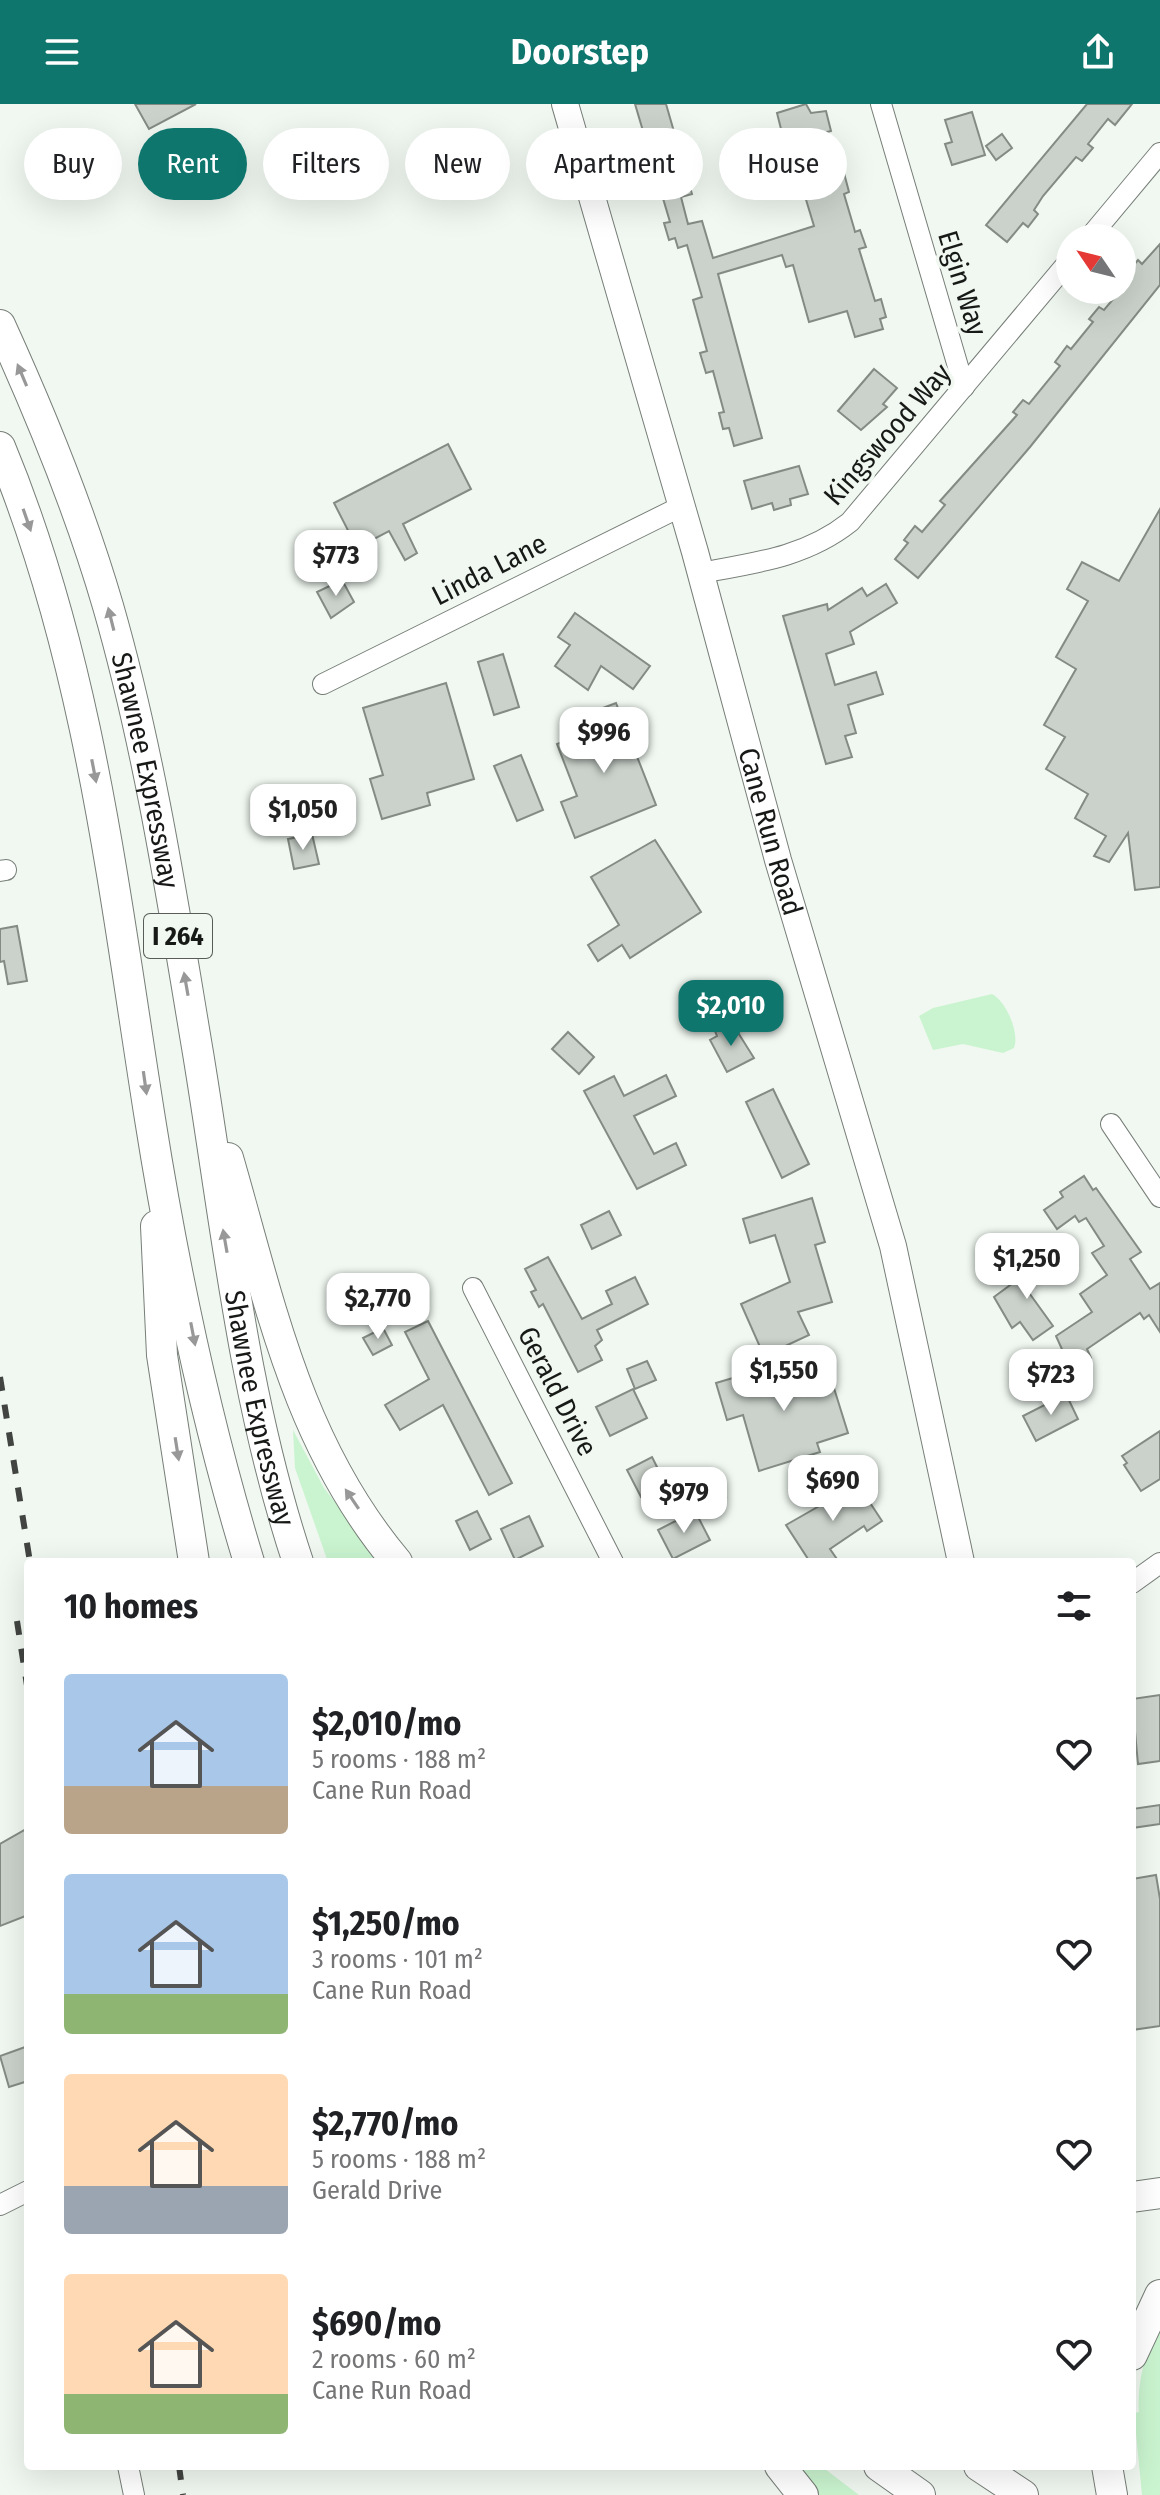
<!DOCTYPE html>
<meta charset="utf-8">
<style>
:root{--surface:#fff;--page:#f6f6f6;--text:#202124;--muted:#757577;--accent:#0f766e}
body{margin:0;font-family:"Fira Sans Condensed",sans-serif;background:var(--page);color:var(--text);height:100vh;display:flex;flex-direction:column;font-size:30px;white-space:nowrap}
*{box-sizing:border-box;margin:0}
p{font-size:26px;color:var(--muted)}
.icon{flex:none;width:44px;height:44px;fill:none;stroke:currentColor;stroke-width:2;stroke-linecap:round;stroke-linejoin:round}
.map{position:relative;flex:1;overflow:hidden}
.sheet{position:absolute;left:24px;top:1454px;width:1112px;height:912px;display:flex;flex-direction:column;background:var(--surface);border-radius:8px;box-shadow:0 8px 32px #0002}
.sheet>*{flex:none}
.banner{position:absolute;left:24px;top:24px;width:1112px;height:72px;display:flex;gap:16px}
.needle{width:52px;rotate:305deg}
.fabs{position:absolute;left:1056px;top:120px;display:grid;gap:16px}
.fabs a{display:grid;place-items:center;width:80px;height:80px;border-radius:50%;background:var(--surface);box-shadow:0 8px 32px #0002;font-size:40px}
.price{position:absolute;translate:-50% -68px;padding:0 18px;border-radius:16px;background:#fff;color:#222;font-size:26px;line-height:52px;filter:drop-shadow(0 2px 4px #0008)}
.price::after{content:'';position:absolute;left:50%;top:48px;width:24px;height:18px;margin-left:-12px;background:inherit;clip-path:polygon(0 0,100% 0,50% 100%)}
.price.current{background:var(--accent);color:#fff}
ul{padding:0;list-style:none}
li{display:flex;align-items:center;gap:24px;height:200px;padding:0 40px}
li span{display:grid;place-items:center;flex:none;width:224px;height:160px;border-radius:8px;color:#555}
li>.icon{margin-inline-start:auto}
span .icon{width:96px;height:96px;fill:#fffc;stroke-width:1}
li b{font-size:34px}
h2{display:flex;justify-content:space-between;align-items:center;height:96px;padding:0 40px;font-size:34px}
.pill{padding:0 28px;border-radius:36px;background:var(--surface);box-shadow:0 8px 32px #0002;font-size:28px;line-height:72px}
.pill.current{background:var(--accent);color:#fff}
header{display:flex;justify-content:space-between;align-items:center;height:104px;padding:0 40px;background:var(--accent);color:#fff;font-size:36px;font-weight:700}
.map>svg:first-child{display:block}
.green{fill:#caf4cf}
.building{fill:#cad2cb;stroke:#848b84;stroke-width:2}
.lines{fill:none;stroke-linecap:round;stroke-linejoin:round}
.minor-casing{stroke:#777e78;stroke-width:22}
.major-casing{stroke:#777e78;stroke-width:28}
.highway-casing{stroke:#777e78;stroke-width:32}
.minor{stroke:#fff;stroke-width:20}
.major{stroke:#fff;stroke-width:26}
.highway{stroke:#fff;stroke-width:30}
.rail{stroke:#414441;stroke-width:6;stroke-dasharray:14 14;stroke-linecap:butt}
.oneway{fill:#979897}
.labels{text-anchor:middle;stroke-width:7;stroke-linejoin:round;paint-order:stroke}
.shield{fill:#f0f8f1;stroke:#585c58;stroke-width:2}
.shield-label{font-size:26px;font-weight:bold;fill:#171917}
.street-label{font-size:28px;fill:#171917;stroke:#f0f8f1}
</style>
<header><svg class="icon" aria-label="menu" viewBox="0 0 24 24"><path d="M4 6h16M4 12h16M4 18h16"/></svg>Doorstep<svg class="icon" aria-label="share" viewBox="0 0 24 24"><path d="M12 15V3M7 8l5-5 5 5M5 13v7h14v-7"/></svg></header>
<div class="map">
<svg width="1160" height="2391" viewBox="0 0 1160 2391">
<rect width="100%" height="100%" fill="#f0f8f1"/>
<g class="green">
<path d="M992 890C1006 897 1020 929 1014 944L1003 949 963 940 933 946 919 912 933 904Z"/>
<path d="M293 1326 324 1384 382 1458H328L295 1364Z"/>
<path d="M1160 2215V2391H1142L1134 2309 1139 2308C1137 2274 1147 2245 1160 2215Z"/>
<path d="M804 2362H821L859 2391H816L798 2369Z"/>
</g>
<g class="building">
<path d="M135 0H196L149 25Z"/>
<path d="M635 0H666L692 90 681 93 688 120 702 117 713 154 814 122 804 89 812 87 804 57 790 61 777 9 806 0 811 9 826 7 831 27 827 28 839 71 844 69 849 88 844 90 854 124 855 128 860 126 866 143 859 145 875 197 881 195 886 213 880 215 883 225 855 233 847 207 809 218 793 161 786 163 782 151 718 170 762 334 734 342 729 324 723 325 719 309 724 308 713 267 706 269 700 249 707 247 693 196 702 193 687 141 678 144 675 134 669 136 664 119 670 118Z"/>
<path d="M1087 0H1132L1115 21 1108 15 1088 40 1093 44 1082 57 1076 53 1043 92 1034 106 1038 110 1028 123 1023 119 1007 138 986 121Z"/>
<path d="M972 8 985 51 952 61 945 40 952 38 945 16Z"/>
<path d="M1002 30 1012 44 996 56 986 42Z"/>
<path d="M1160 140V181L1030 343 918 474 895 455 908 439 904 436 915 422 922 428 945 401 940 397 1017 311 1013 308 1023 296 1029 300 1060 262 1055 258 1067 242 1071 245 1093 218 1089 215 1099 203 1104 206 1132 173 1127 169 1138 156 1142 160Z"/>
<path d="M874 265 897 284 883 300 887 303 861 326 838 307Z"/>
<path d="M448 340 471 385 403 420 417 449 405 456 389 427 357 444 334 399Z"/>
<path d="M799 362 808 390 790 395 791 401 774 406 772 399 752 405 744 377Z"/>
<path d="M1160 405V783L1135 786 1128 729 1109 758 1094 752 1106 732 1075 714 1088 690 1046 665 1065 633 1044 621 1076 565 1056 553 1088 497 1067 485 1082 458 1119 477Z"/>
<path d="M342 476 354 498 331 514 317 488Z"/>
<path d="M886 480 897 499 850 528 854 540 826 550 835 581 876 568 883 590 848 601 856 629 845 632 852 653 826 660 783 512 827 500 828 506 862 484 867 492Z"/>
<path d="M575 509 650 562 633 585 601 562 588 586 555 562 570 541 558 533Z"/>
<path d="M503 550 519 603 494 611 478 558Z"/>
<path d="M446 579 474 675 427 689 430 701 382 715 370 675 383 671 363 604Z"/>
<path d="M616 599 656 701 575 734 561 698 577 692 557 640 595 625 589 609Z"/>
<path d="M521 651 543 706 517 717 494 662Z"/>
<path d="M312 730 319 760 294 765 288 735Z"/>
<path d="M655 736 701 808 630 854 622 841 598 857 588 841 619 821 591 773Z"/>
<path d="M17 822 27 877 8 880 4 857 0 858V825Z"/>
<path d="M732 919 754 954 727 968 710 936 717 932 715 927Z"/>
<path d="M568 928 594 953 579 970 552 945Z"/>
<path d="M666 971 676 992 634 1012 654 1050 676 1039 686 1061 637 1085 584 987 614 972 624 992Z"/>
<path d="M773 985 809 1060 782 1074 746 998Z"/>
<path d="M1084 1072 1093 1086 1096 1084 1141 1148 1130 1155 1150 1185 1160 1179V1228L1149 1211 1144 1215 1140 1209 1087 1245 1091 1254 1070 1263 1056 1232 1092 1208 1080 1190 1107 1171 1092 1149 1104 1142 1086 1114 1079 1118 1075 1112 1057 1125 1044 1106 1063 1093 1060 1088Z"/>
<path d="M812 1094 825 1138 815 1141 832 1198 798 1208 809 1231 764 1252 741 1200 790 1178 775 1131 750 1139 743 1115Z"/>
<path d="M609 1107 621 1131 592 1145 581 1121Z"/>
<path d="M1051 1151 1059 1163 1027 1186 1053 1222 1033 1236 1020 1218 1012 1224 994 1193Z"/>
<path d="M548 1153 582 1215 612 1200 606 1187 635 1173 648 1200 597 1226 602 1236 595 1242 602 1256 578 1268 543 1200 539 1203 531 1188 536 1186 525 1165Z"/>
<path d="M428 1217 512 1379 489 1391 443 1301 400 1326 385 1301 429 1275 405 1228Z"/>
<path d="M383 1224 392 1241 373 1251 363 1234Z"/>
<path d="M647 1257 656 1276 635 1285 627 1265Z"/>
<path d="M780 1260 785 1278 828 1265 848 1329 817 1339 820 1348 759 1367 743 1311 727 1316 716 1279Z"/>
<path d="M633 1285 647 1314 610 1332 596 1303Z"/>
<path d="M1066 1290 1078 1315 1036 1337 1023 1312Z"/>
<path d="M1160 1327V1375L1141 1387 1124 1361 1127 1359 1122 1352Z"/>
<path d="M652 1353 666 1381 641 1393 627 1366Z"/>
<path d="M712 1366 726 1393 700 1406 686 1379Z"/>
<path d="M855 1376 882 1417 867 1427 864 1422 830 1445 839 1458H810L786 1421 842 1389 840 1386Z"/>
<path d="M477 1407 491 1435 470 1446 456 1417Z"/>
<path d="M695 1407 710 1436 673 1455 658 1426Z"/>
<path d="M529 1412 543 1442 515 1456 501 1425Z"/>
<path d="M1160 1591V1657L1138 1660 1132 1595Z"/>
<path d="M1160 1701V1720L1132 1724V1705Z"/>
<path d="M28 1724V1811L0 1822V1740Z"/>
<path d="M1156 1771 1160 1795V1922L1132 1926V1775Z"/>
<path d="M28 1942V1977L9 1983 0 1952Z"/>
</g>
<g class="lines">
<defs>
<g id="minor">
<path d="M881 0 964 283"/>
<path d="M1089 134 1160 49"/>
<path d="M700 469C755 459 806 453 850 418L1070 156"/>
<path d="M323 580 682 402"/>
<path d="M0 767 6 766"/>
<path d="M1111 1020 1160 1093"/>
<path d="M473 1184 613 1458"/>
<path d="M1132 1479 1160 1459"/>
<path d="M0 2101 28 2087"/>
<path d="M128 2362 134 2391"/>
</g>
<g id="major">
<path id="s1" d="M565 0 695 448 778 756 893 1142 961 1458"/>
</g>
<g id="highway">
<path id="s2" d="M0 221C42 313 80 406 108 502 150 648 173 800 198 949 226 1119 243 1293 298 1458"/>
<path d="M0 343C89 557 114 788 150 1015 173 1160 206 1317 249 1458"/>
<path d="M228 1054C270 1199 297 1339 397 1458"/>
<path d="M156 1122 162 1251 194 1458"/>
<path d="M1132 2093 1160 2089"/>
<path d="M1132 2251 1160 2191"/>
<path d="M780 2362 803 2391"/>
<path d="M879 2362 920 2391"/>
<path d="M979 2362 1023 2391"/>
<path d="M1107 2362 1112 2391"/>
</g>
</defs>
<use href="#minor" class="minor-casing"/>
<use href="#major" class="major-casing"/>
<use href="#highway" class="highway-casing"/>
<use href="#minor" class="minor"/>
<use href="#major" class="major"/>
<use href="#highway" class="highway"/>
<g class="rail">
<path d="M0 1273 30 1458"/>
<path d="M17 1517 28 1588"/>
<path d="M179 2362 183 2391"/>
</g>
</g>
<defs><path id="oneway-solid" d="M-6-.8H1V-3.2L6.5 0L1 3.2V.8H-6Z" transform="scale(2)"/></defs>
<g class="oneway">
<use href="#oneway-solid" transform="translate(22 271) rotate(-113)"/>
<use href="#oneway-solid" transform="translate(27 416) rotate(71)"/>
<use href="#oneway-solid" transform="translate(111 515) rotate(-104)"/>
<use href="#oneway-solid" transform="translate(94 667) rotate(79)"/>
<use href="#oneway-solid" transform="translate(186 880) rotate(-100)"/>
<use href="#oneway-solid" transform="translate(145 979) rotate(82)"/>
<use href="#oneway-solid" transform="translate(225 1137) rotate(-100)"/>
<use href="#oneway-solid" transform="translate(193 1230) rotate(79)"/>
<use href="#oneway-solid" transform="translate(177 1345) rotate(81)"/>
<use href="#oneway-solid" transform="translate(352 1395) rotate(-124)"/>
</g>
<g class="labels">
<rect class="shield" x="144" y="810" width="68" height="44" rx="6"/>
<g class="shield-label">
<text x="178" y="841">I 264</text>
</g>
<g class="street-label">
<text transform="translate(963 179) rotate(73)" y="10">Elgin Way</text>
<text transform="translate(887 330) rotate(-49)" y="10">Kingswood Way</text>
<text transform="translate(489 465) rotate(-27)" y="10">Linda Lane</text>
<text dy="10" stroke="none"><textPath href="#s2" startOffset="470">Shawnee Expressway</textPath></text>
<text dy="10" stroke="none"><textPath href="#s1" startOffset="756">Cane Run Road</textPath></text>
<text transform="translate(558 1287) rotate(63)" y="10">Gerald Drive</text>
<text dy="10" stroke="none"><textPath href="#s2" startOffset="1118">Shawnee Expressway</textPath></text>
</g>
</g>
</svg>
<div class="fabs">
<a><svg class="needle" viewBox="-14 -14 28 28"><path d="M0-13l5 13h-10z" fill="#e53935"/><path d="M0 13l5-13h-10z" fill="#757577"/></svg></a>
</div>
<b class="price" style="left:336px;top:494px">$773</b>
<b class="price" style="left:604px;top:671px">$996</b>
<b class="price" style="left:303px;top:748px">$1,050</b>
<b class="price current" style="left:731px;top:944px">$2,010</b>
<b class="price" style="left:1027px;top:1197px">$1,250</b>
<b class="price" style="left:378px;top:1237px">$2,770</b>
<b class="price" style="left:784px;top:1309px">$1,550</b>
<b class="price" style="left:1051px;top:1313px">$723</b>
<b class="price" style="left:833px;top:1419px">$690</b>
<b class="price" style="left:684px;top:1431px">$979</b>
<div class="banner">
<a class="pill">Buy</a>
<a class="pill current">Rent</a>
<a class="pill">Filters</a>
<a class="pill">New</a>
<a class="pill">Apartment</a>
<a class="pill">House</a>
</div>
<section class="sheet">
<h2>10 homes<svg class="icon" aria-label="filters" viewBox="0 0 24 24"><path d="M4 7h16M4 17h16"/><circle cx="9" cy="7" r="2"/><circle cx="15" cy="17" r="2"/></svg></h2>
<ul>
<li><span style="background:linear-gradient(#a9c7e8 70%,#b9a48a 0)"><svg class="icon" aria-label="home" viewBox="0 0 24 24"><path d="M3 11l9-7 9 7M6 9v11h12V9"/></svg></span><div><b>$2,010/mo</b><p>5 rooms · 188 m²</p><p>Cane Run Road</p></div><svg class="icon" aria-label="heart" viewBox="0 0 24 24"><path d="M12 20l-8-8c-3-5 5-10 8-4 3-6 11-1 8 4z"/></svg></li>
<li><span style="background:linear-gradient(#a9c7e8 75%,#8fb573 0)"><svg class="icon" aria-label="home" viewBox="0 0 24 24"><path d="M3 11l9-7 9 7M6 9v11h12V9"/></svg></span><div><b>$1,250/mo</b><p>3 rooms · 101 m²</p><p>Cane Run Road</p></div><svg class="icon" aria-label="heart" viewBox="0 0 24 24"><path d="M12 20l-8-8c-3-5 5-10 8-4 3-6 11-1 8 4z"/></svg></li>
<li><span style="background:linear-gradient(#ffd9b3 70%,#9aa5b1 0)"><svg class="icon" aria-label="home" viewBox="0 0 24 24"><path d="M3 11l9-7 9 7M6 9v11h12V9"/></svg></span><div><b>$2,770/mo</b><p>5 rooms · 188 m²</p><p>Gerald Drive</p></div><svg class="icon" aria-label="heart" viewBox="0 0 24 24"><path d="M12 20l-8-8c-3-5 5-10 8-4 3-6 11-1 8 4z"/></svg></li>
<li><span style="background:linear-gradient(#ffd9b3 75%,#8fb573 0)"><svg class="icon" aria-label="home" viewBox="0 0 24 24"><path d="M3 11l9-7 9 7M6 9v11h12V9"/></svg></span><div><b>$690/mo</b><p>2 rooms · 60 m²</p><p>Cane Run Road</p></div><svg class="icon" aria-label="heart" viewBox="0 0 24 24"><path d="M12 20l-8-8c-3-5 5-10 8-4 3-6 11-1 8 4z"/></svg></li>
</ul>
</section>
</div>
